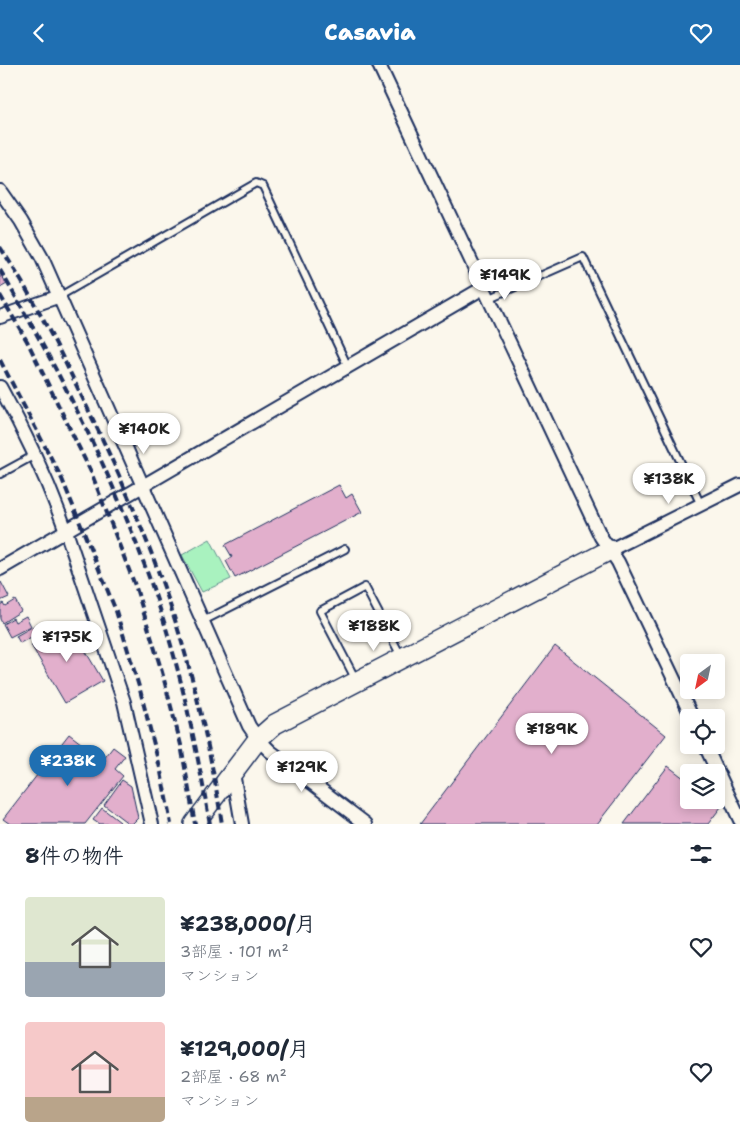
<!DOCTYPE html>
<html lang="ja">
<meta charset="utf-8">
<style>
:root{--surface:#fff;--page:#f2f2f3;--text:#1f2937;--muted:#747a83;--accent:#1f6fb2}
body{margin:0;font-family:"Shantell Sans","Klee One",sans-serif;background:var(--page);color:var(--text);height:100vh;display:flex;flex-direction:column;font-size:19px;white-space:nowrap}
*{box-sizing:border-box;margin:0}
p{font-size:16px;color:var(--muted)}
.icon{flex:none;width:28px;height:28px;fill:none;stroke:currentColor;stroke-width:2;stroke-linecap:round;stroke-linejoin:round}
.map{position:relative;height:759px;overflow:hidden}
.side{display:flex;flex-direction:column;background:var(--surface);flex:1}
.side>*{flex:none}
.needle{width:32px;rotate:213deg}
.fabs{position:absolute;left:680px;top:589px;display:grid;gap:10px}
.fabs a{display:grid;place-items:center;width:45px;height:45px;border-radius:5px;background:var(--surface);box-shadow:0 2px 12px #0003;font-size:25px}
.price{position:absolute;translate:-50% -42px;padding:0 11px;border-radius:18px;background:#fff;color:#222;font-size:16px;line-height:32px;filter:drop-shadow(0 1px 2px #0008)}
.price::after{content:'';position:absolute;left:50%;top:30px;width:15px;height:11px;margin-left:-8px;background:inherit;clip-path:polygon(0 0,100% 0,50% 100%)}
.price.on{background:var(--accent);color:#fff}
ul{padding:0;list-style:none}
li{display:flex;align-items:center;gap:15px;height:125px;padding:0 25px}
li span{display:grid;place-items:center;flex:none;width:140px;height:100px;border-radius:5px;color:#555}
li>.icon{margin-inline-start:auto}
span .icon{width:60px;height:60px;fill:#fffc;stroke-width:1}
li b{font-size:21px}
h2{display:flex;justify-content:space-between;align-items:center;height:60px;padding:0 25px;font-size:21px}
header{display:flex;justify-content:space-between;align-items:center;height:65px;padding:0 25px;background:var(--accent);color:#fff;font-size:22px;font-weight:800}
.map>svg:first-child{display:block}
.green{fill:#a9f2bf;stroke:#62908e}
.building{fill:#e2afcc;stroke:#1b2f5e}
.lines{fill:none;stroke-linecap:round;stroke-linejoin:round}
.lane-casing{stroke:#1b2f5e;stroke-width:10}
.street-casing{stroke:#1b2f5e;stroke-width:16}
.secondary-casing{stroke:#1b2f5e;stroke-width:22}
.lane{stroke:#fbf7ec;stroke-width:6}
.street{stroke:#fbf7ec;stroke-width:12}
.secondary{stroke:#fbf7ec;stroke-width:19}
.rail{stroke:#1b2f5e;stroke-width:4;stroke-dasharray:8 4;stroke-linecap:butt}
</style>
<header><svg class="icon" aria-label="back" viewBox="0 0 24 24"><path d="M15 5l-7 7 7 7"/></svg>Casavia<svg class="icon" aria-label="heart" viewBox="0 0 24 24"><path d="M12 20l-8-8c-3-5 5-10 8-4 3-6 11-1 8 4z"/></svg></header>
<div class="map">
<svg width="740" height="759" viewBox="0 0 740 759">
<rect width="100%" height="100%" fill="#fbf7ec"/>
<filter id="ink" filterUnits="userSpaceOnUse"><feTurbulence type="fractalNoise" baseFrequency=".02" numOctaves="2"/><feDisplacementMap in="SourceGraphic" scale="10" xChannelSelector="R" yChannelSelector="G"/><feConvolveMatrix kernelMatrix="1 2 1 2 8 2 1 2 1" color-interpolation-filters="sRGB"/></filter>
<g filter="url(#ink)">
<path class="green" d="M210 474 231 514 202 527 182 490Z"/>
<g class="building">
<path d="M0 208 7 219 0 223Z"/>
<path d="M339 420 346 433 352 429 362 447 235 513 226 496 232 492 225 480Z"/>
<path d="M1 517 9 532 0 536V518Z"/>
<path d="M15 535 21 546 2 558 0 554V540L3 538 5 541Z"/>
<path d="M26 551 31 561 10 572 3 559 13 553 15 557Z"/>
<path d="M39 558 43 566 20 578 16 571Z"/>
<path d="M69 558 103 616 65 638 31 580Z"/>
<path d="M555 581 666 670 597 759H420Z"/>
<path d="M69 669 103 695 113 682 125 691 115 704 123 711 85 759H10L3 754Z"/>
<path d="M668 701 689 717V735H712L721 742 708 759H624Z"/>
<path d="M122 715 131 721 138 753 132 759H129L104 740Z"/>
<path d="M102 743 120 757 118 759H99L93 755Z"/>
</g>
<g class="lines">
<defs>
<g id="lane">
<path d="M60 231 256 118 263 121 348 302"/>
<path d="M488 234 583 192 701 440"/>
<path d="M0 409 33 391"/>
<path d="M203 556 345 484"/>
<path d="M356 615 320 546 365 522 401 591"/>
</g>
<g id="street">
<path d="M379 0 601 472 618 497 692 652"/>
<path d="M0 126 21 156 42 193 249 661 258 674 270 686 366 759"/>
<path d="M0 252 60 231"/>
<path d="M0 322C25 367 49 419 66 466L124 637 152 759"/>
<path d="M610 485 740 420"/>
<path d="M0 504 483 223"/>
<path d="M705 680 740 755"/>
<path d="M233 708 242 759"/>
</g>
<path id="secondary" d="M194 759 258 674 275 659 610 485"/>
</defs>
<use href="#lane" class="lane-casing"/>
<use href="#street" class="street-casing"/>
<use href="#secondary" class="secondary-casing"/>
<use href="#lane" class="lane"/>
<use href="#street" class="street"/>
<use href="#secondary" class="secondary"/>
<g class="rail">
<path d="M0 182C32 230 58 282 83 334 114 397 143 462 166 528 192 603 210 681 222 759"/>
<path d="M0 205C66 317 126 435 165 560 185 625 198 692 210 759"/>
<path d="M0 230 27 276 91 407 136 523 162 607 181 680 195 759"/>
<path d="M0 295 62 414 116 546 140 625 161 707 171 759"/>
</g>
</g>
</g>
</svg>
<div class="fabs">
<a><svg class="needle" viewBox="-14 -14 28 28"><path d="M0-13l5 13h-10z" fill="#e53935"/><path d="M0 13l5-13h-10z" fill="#747a83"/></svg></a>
<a><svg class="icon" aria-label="locate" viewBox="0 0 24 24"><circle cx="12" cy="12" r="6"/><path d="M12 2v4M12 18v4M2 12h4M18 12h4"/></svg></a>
<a><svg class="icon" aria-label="layers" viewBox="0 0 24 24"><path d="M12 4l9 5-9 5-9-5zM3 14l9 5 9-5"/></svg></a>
</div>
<b class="price" style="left:505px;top:236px">¥149K</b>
<b class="price" style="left:144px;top:390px">¥140K</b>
<b class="price" style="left:669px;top:440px">¥138K</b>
<b class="price" style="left:374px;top:587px">¥188K</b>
<b class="price" style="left:67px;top:598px">¥175K</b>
<b class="price" style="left:552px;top:690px">¥189K</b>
<b class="price on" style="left:68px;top:722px">¥238K</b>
<b class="price" style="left:302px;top:728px">¥129K</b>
</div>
<section class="side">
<h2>8件の物件<svg class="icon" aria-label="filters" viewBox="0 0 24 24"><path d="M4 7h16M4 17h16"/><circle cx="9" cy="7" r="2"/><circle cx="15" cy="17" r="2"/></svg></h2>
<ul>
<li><span style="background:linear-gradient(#dfe7d0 65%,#9aa5b1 0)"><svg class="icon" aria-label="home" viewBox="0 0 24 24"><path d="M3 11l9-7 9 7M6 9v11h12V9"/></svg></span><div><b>¥238,000/月</b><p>3部屋 · 101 m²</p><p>マンション</p></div><svg class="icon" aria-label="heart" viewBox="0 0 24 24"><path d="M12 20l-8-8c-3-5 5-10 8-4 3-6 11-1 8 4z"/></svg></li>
<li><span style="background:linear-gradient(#f6c9c9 75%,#b9a48a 0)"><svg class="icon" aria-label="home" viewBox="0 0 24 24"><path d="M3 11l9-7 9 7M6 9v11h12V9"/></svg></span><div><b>¥129,000/月</b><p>2部屋 · 68 m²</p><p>マンション</p></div><svg class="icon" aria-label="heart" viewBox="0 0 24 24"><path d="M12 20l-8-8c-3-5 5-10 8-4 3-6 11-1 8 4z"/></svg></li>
</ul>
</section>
